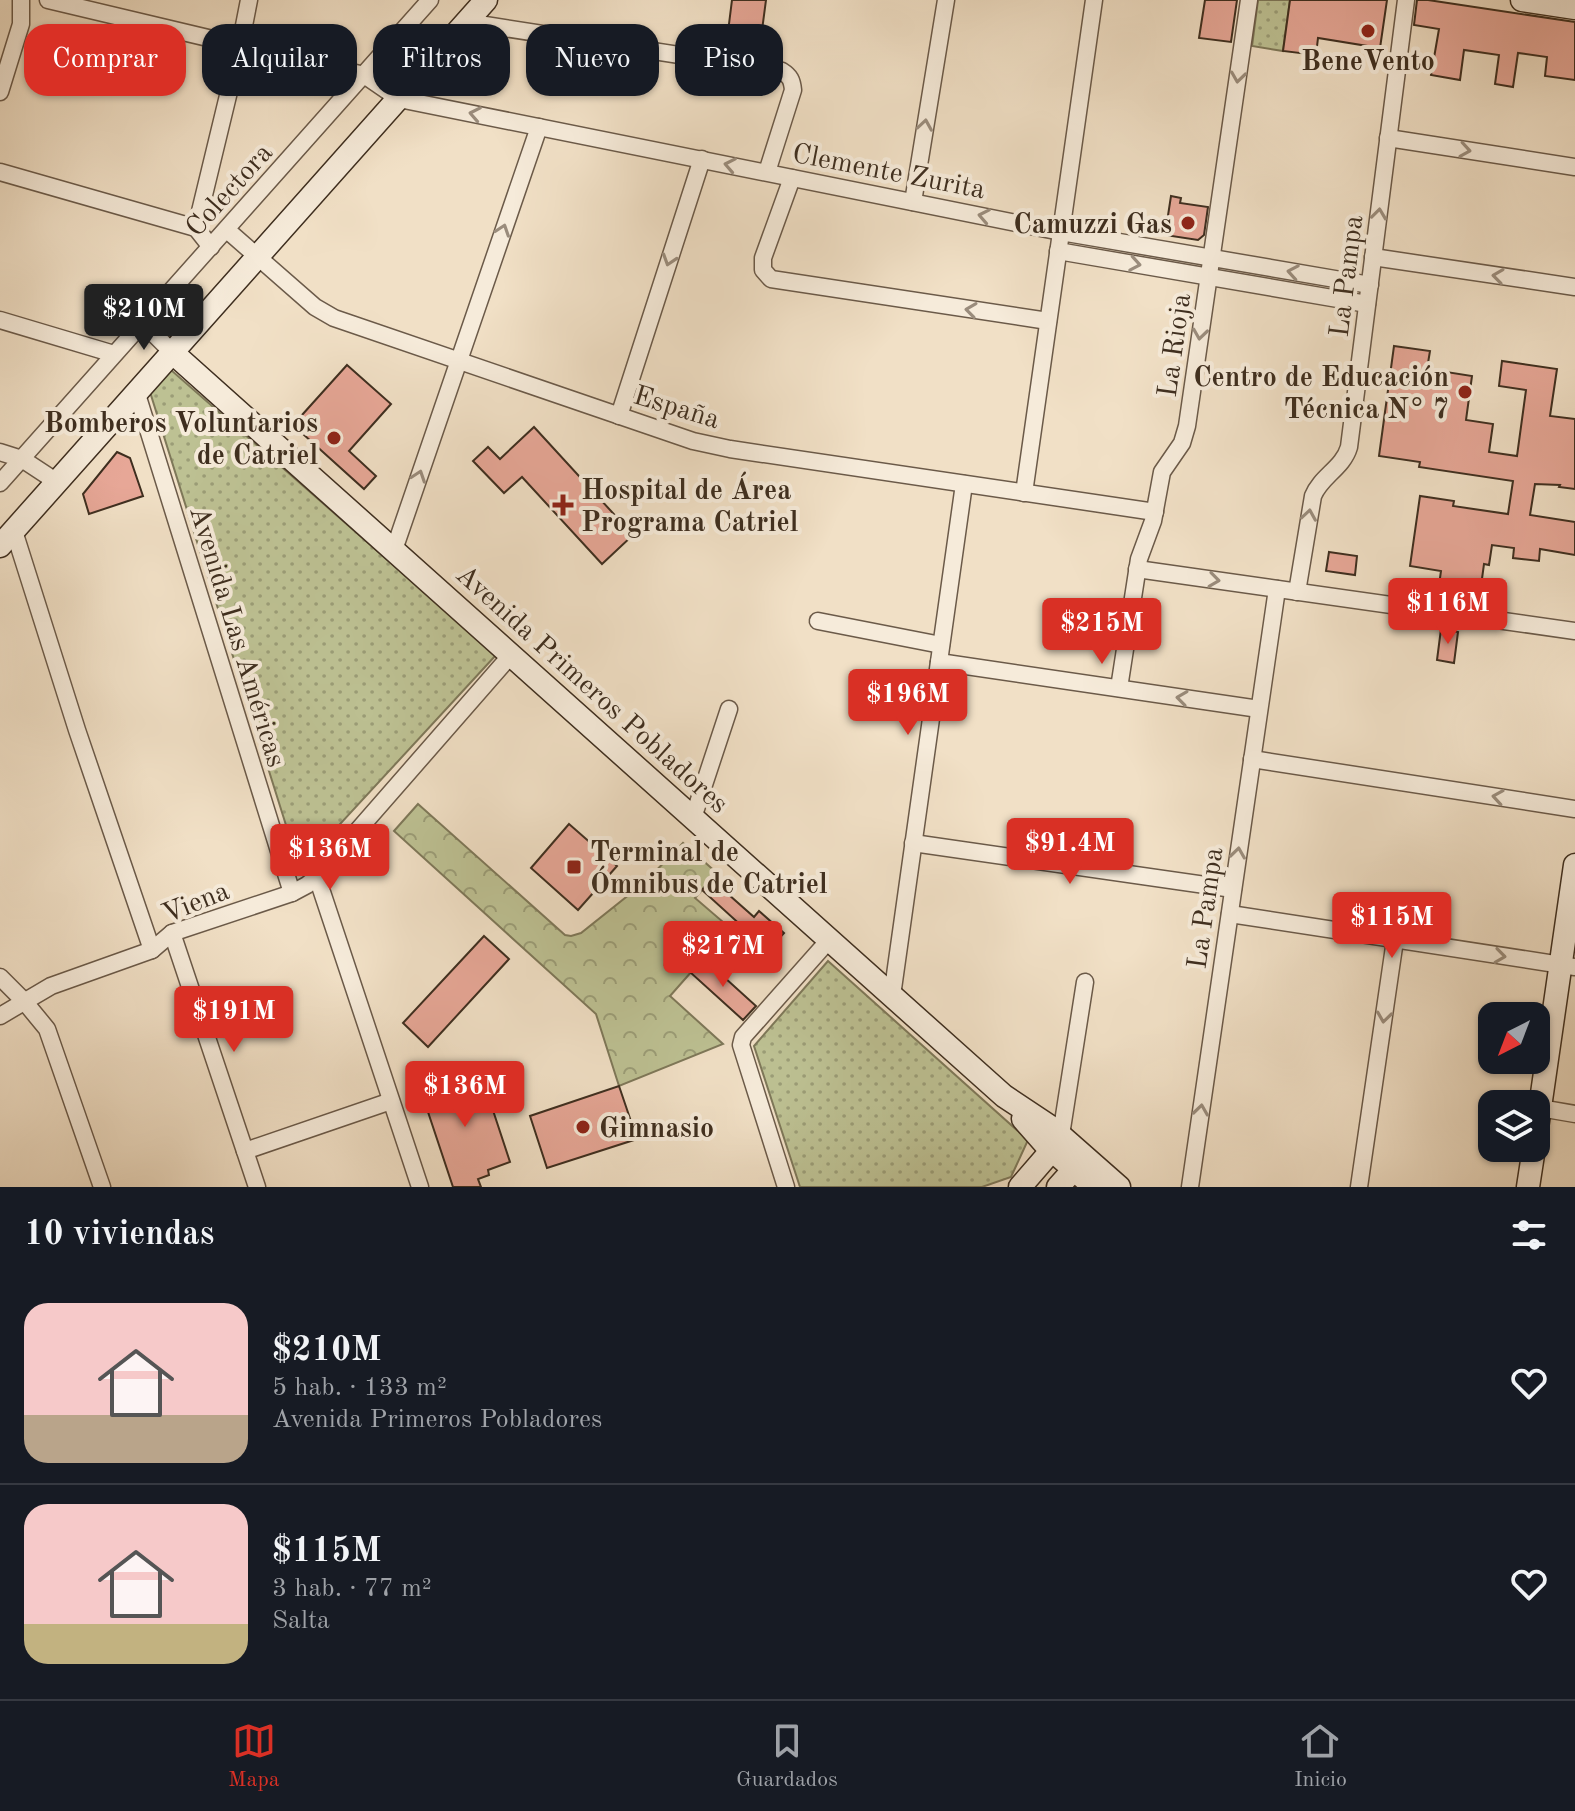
<!DOCTYPE html>
<html lang="es">
<meta charset="utf-8">
<style>
:root{--surface:#171b24;--page:#242831;--text:#f1f3f6;--muted:#9ea1a6;--line:#363941;--accent:#d93025}
body{margin:0;font-family:"Old Standard TT",serif;background:var(--page);color:var(--text);height:100vh;display:flex;flex-direction:column;font-size:30px;white-space:nowrap}
*{box-sizing:border-box;margin:0}
p{font-size:26px;color:var(--muted)}
.icon{flex:none;width:44px;height:44px;fill:none;stroke:currentColor;stroke-width:2;stroke-linecap:round;stroke-linejoin:round}
.map{position:relative;height:1187px;overflow:hidden}
.sheet{display:flex;flex-direction:column;background:var(--surface);flex:1}
.sheet>*{flex:none}
.guide{position:absolute;left:24px;top:24px;width:800px;height:72px;display:flex;gap:16px}
.needle{width:52px;rotate:222deg}
.controls{position:absolute;left:1478px;top:1002px;display:grid;gap:16px}
.controls a{display:grid;place-items:center;width:72px;height:72px;border-radius:16px;background:var(--surface);box-shadow:0 2px 6px #0004;font-size:40px}
.price{position:absolute;translate:-50% -68px;padding:0 18px;border-radius:8px;background:var(--accent);color:#fff;font-size:26px;line-height:52px;filter:drop-shadow(0 2px 4px #0008)}
.price::after{content:'';position:absolute;left:50%;top:48px;width:24px;height:18px;margin-left:-12px;background:inherit;clip-path:polygon(0 0,100% 0,50% 100%)}
.price.selected{background:#222;color:#fff}
ul{padding:0;list-style:none}
li{display:flex;align-items:center;gap:24px;height:200px;padding:0 24px}
li+li{border-top:2px solid var(--line)}
li span{display:grid;place-items:center;flex:none;width:224px;height:160px;border-radius:24px;color:#555}
li>.icon{margin-inline-start:auto}
span .icon{width:96px;height:96px;fill:#fffc;stroke-width:1}
li b{font-size:34px}
h2{display:flex;justify-content:space-between;align-items:center;height:96px;padding:0 24px;font-size:34px}
.tag{padding:0 28px;border-radius:24px;background:var(--surface);box-shadow:0 2px 6px #0004;font-size:28px;line-height:72px}
.tag.selected{background:var(--accent);color:#fff}
.tab-bar{display:flex;justify-content:space-around;align-items:center;height:112px;border-top:2px solid var(--line);background:var(--surface);font-size:22px;color:var(--muted)}
.tab-bar a{display:grid;justify-items:center;gap:4px}
.tab-bar .selected{color:var(--accent)}
.map>svg:first-child{display:block}
.green{fill:url(#green-dots);stroke:#7e7859;stroke-width:2}
.forest{fill:url(#forest-crowns);stroke:#7e7859;stroke-width:2}
.building{fill:#e7a797;stroke:#3e2e1f;stroke-width:2}
.lines{fill:none;stroke-linecap:round;stroke-linejoin:round}
.street-casing{stroke:#6b5a49;stroke-width:19}
.secondary-casing{stroke:#3e2e1f;stroke-width:25}
.street{stroke:#f6ebda;stroke-width:16}
.secondary{stroke:#f6ebda;stroke-width:22}
.oneway{stroke:#9a8c7c}
.poi-dot{fill:#8f2418;stroke:#f6ebda;stroke-width:3}
.labels{text-anchor:middle;stroke-width:8;stroke-linejoin:round;paint-order:stroke}
.poi-label{font-size:28px;font-weight:bold;fill:#3e2e1f;stroke:#f6ebda;text-anchor:end}
.street-label{font-size:28px;fill:#3e2e1f;stroke:#f6ebda}
</style>
<div class="map">
<svg width="1575" height="1187" viewBox="0 0 1575 1187">
<defs>
<pattern id="green-dots" width="8" height="8" patternUnits="userSpaceOnUse" patternTransform="scale(2)"><rect width="8" height="8" fill="#bdc193"/><path d="M2 2h.1M6 6h.1" fill="none" stroke="#9b9d77" stroke-width="1.8" stroke-linecap="round"/></pattern>
<pattern id="forest-crowns" width="20" height="18" patternUnits="userSpaceOnUse" patternTransform="scale(2)"><rect width="20" height="18" fill="#bdc193"/><path d="M2 6a3 3 0 1 1 6 0M12 15a3 3 0 1 1 6 0" fill="none" stroke="#9b9d77"/></pattern>
</defs>
<rect width="100%" height="100%" fill="#f1e0c6"/>
<filter id="stains"><feTurbulence type="fractalNoise" baseFrequency=".0025" numOctaves="4"/><feColorMatrix values="0 0 0 0 .2 0 0 0 0 .09 0 0 0 0 .02 0 0 0 .5 -.17"/></filter>
<radialGradient id="worn" r=".72"><stop offset=".6" stop-color="#630" stop-opacity="0"/><stop offset="1" stop-color="#630" stop-opacity=".3"/></radialGradient>
<g class="green">
<path d="M1258 0H1290L1283 51 1252 46Z"/>
<path d="M171 370 496 655 318 848 296 857 150 392Z"/>
<path d="M828 961 1028 1140 1011 1177 982 1187H800L754 1046Z"/>
</g>
<path class="forest" d="M418 804 565 935 571 936 581 933 645 882 683 843 717 873 695 898 730 928 670 996 723 1044 619 1086 596 1014 394 831Z"/>
<g class="building">
<path d="M732 0H766L759 53 726 48Z"/>
<path d="M1205 0H1237L1231 42 1199 38Z"/>
<path d="M1290 0H1387L1380 48 1318 38 1316 55 1283 51Z"/>
<path d="M1417 0H1428L1575 22V80L1545 76 1547 57 1518 53 1513 87 1495 84 1499 55 1464 50 1460 80 1431 75 1439 29 1414 25Z"/>
<path d="M1171 196 1181 198 1180 203 1208 207 1204 235 1198 240 1165 235Z"/>
<path d="M1394 346 1430 351 1427 369 1472 376 1466 420 1493 424 1489 452 1517 456 1526 390 1499 386 1502 361 1557 369 1550 416 1575 419V489L1559 487 1560 485 1535 484 1530 515 1575 522V555L1540 549 1539 561 1513 558 1514 548 1492 545 1489 565 1484 564 1481 586 1457 582 1456 587 1439 585 1441 571 1410 566 1420 496 1454 501 1453 506 1508 514 1513 481 1419 467 1420 462 1379 456Z"/>
<path d="M347 365 391 404 349 451 376 476 364 489 293 425Z"/>
<path d="M534 427 633 535 602 564 522 477 504 493 473 461 488 447 500 459Z"/>
<path d="M117 452 130 458 143 496 89 514 83 494Z"/>
<path d="M1329 552 1357 556 1355 575 1326 571Z"/>
<path d="M1441 629 1458 632 1454 663 1437 660Z"/>
<path d="M569 824 617 866 578 910 531 868Z"/>
<path d="M711 879 754 917 759 911 784 933 773 945 779 951 772 959 741 931 744 928 702 890Z"/>
<path d="M484 936 509 959 428 1047 403 1023Z"/>
<path d="M703 958 756 1006 743 1020 691 973Z"/>
<path d="M480 1071 510 1162 488 1170 489 1175 478 1179 481 1187H453L420 1088 442 1081V1083Z"/>
<path d="M619 1086 637 1139 547 1168 530 1116Z"/>
</g>
<g class="lines">
<defs>
<g id="street">
<path d="M48 0 364 75 399 99 1061 232 1370 285"/>
<path d="M466 22 782 71C790 76 792 80 793 90L767 172"/>
<path d="M0 92 21 24V0"/>
<path d="M1388 138 1575 167"/>
<path d="M0 172 196 228 211 247"/>
<path d="M792 178 763 258V270L771 279 1048 321"/>
<path d="M913 202 946 0"/>
<path d="M196 228 240 46 249 0"/>
<path d="M227 230 315 307 334 318 693 441 730 449 1155 512"/>
<path d="M1058 251 1367 304"/>
<path d="M1373 257 1575 287"/>
<path d="M0 320 114 354"/>
<path d="M143 323 173 353"/>
<path d="M137 394 292 893"/>
<path d="M619 416 702 159"/>
<path d="M0 452 22 459 57 482"/>
<path d="M0 483 430 0"/>
<path d="M1024 493 1094 0"/>
<path d="M14 531 77 730 152 950"/>
<path d="M394 550 539 127"/>
<path d="M1137 569 1575 631"/>
<path d="M1297 592 1313 496C1321 476 1343 468 1349 447L1406 0"/>
<path d="M818 621 941 645"/>
<path d="M939 662 1259 709"/>
<path d="M1119 688 1139 559 1153 521 1162 472 1182 443 1187 426 1249 0"/>
<path d="M1252 759 1575 809"/>
<path d="M693 818 729 709"/>
<path d="M913 843 1233 889"/>
<path d="M317 877 420 1187"/>
<path d="M1230 914 1575 967"/>
<path d="M172 933 257 1187"/>
<path d="M0 977 24 1001 47 1029 102 1187"/>
<path d="M892 996 964 484"/>
<path d="M0 1016 51 986 152 950 172 933 292 893 307 885 317 877 511 655"/>
<path d="M1540 1108 1575 1114"/>
<path d="M1058 1142 1061 1135 1085 982"/>
<path d="M245 1151 391 1101"/>
<path d="M786 1187 741 1045 743 1037 829 940"/>
<path d="M1190 1187 1277 589"/>
<path d="M1359 1187 1395 940"/>
</g>
<g id="secondary">
<path d="M1522 0 1575 8"/>
<path d="M173 353 1004 1096 1052 1128 1119 1187"/>
<path d="M0 546 486 0"/>
<path d="M1023 1119 1045 1144 1094 1187"/>
<path d="M1536 1135 1575 865"/>
<path d="M1020 1187 1052 1150 1064 1143"/>
<path d="M1058 1187 1084 1158"/>
<path d="M1528 1187 1534 1148"/>
</g>
</defs>
<use href="#street" class="street-casing"/>
<use href="#secondary" class="secondary-casing"/>
<use href="#street" class="street"/>
<use href="#secondary" class="secondary"/>
</g>
<defs><path id="oneway-chevron" d="M-2-3.5L2.5 0L-2 3.5" fill="none" stroke-width="1.6" stroke-linecap="round" stroke-linejoin="round" transform="scale(2)"/></defs>
<g class="oneway">
<use href="#oneway-chevron" transform="translate(1238 77) rotate(98)"/>
<use href="#oneway-chevron" transform="translate(475 114) rotate(-169)"/>
<use href="#oneway-chevron" transform="translate(925 125) rotate(-81)"/>
<use href="#oneway-chevron" transform="translate(1465 150) rotate(9)"/>
<use href="#oneway-chevron" transform="translate(730 165) rotate(-169)"/>
<use href="#oneway-chevron" transform="translate(1379 214) rotate(-83)"/>
<use href="#oneway-chevron" transform="translate(984 216) rotate(-169)"/>
<use href="#oneway-chevron" transform="translate(503 230) rotate(-71)"/>
<use href="#oneway-chevron" transform="translate(669 260) rotate(108)"/>
<use href="#oneway-chevron" transform="translate(1135 264) rotate(10)"/>
<use href="#oneway-chevron" transform="translate(1293 272) rotate(-170)"/>
<use href="#oneway-chevron" transform="translate(1498 276) rotate(-172)"/>
<use href="#oneway-chevron" transform="translate(971 310) rotate(-172)"/>
<use href="#oneway-chevron" transform="translate(1200 334) rotate(98)"/>
<use href="#oneway-chevron" transform="translate(419 476) rotate(-71)"/>
<use href="#oneway-chevron" transform="translate(1309 515) rotate(-81)"/>
<use href="#oneway-chevron" transform="translate(1214 580) rotate(8)"/>
<use href="#oneway-chevron" transform="translate(1182 698) rotate(-172)"/>
<use href="#oneway-chevron" transform="translate(1498 797) rotate(-171)"/>
<use href="#oneway-chevron" transform="translate(1238 853) rotate(-82)"/>
<use href="#oneway-chevron" transform="translate(1500 956) rotate(8)"/>
<use href="#oneway-chevron" transform="translate(1384 1017) rotate(98)"/>
<use href="#oneway-chevron" transform="translate(1201 1110) rotate(-82)"/>
</g>
<g class="poi-dot">
<circle cx="1368" cy="31" r="8"/>
<circle cx="1188" cy="223" r="8"/>
<circle cx="1465" cy="392" r="8"/>
<circle cx="334" cy="438" r="8"/>
<path d="M559 493h8v8h8v8h-8v8h-8v-8h-8v-8h8z"/>
<rect x="566" y="859" width="16" height="16" rx="4"/>
<circle cx="583" cy="1127" r="8"/>
</g>
<g class="labels">
<g class="poi-label">
<text x="1368" y="70" text-anchor="middle">BeneVento</text>
<text x="1172" y="233">Camuzzi Gas</text>
<text x="1449" y="386">Centro de Educación<tspan x="1449" dy="32">Técnica N° 7</tspan></text>
<text x="318" y="432">Bomberos Voluntarios<tspan x="318" dy="32">de Catriel</tspan></text>
<text x="581" y="499" text-anchor="start">Hospital de Área<tspan x="581" dy="32">Programa Catriel</tspan></text>
<text x="590" y="861" text-anchor="start">Terminal de<tspan x="590" dy="32">Ómnibus de Catriel</tspan></text>
<text x="599" y="1137" text-anchor="start">Gimnasio</text>
</g>
<g class="street-label">
<text transform="translate(889 170) rotate(11)" y="10">Clemente Zurita</text>
<text transform="translate(228 189) rotate(-48)" y="10">Colectora</text>
<text transform="translate(1345 276) rotate(-83)" y="10">La Pampa</text>
<text transform="translate(1173 345) rotate(-82)" y="10">La Rioja</text>
<text transform="translate(677 406) rotate(17)" y="10">España</text>
<text transform="translate(239 636) rotate(73)" y="10">Avenida Las Américas</text>
<text transform="translate(593 688) rotate(42)" y="10">Avenida Primeros Pobladores</text>
<text transform="translate(195 901) rotate(-22)" y="10">Viena</text>
<text transform="translate(1204 908) rotate(-82)" y="10">La Pampa</text>
</g>
</g>
<rect width="100%" height="100%" filter="url(#stains)"/>
<rect width="100%" height="100%" fill="url(#worn)"/>
</svg>
<div class="controls">
<a><svg class="needle" viewBox="-14 -14 28 28"><path d="M0-13l5 13h-10z" fill="#e53935"/><path d="M0 13l5-13h-10z" fill="#9ea1a6"/></svg></a>
<a><svg class="icon" aria-label="layers" viewBox="0 0 24 24"><path d="M12 4l9 5-9 5-9-5zM3 14l9 5 9-5"/></svg></a>
</div>
<b class="price selected" style="left:144px;top:352px">$210M</b>
<b class="price" style="left:1448px;top:646px">$116M</b>
<b class="price" style="left:1102px;top:666px">$215M</b>
<b class="price" style="left:908px;top:737px">$196M</b>
<b class="price" style="left:1070px;top:886px">$91.4M</b>
<b class="price" style="left:330px;top:892px">$136M</b>
<b class="price" style="left:1392px;top:960px">$115M</b>
<b class="price" style="left:723px;top:989px">$217M</b>
<b class="price" style="left:234px;top:1054px">$191M</b>
<b class="price" style="left:465px;top:1129px">$136M</b>
<div class="guide">
<a class="tag selected">Comprar</a>
<a class="tag">Alquilar</a>
<a class="tag">Filtros</a>
<a class="tag">Nuevo</a>
<a class="tag">Piso</a>
</div>
</div>
<section class="sheet">
<h2>10 viviendas<svg class="icon" aria-label="filters" viewBox="0 0 24 24"><path d="M4 7h16M4 17h16"/><circle cx="9" cy="7" r="2"/><circle cx="15" cy="17" r="2"/></svg></h2>
<ul>
<li><span style="background:linear-gradient(#f6c9c9 70%,#b9a48a 0)"><svg class="icon" aria-label="home" viewBox="0 0 24 24"><path d="M3 11l9-7 9 7M6 9v11h12V9"/></svg></span><div><b>$210M</b><p>5 hab. · 133 m²</p><p>Avenida Primeros Pobladores</p></div><svg class="icon" aria-label="heart" viewBox="0 0 24 24"><path d="M12 20l-8-8c-3-5 5-10 8-4 3-6 11-1 8 4z"/></svg></li>
<li><span style="background:linear-gradient(#f6c9c9 75%,#c2b280 0)"><svg class="icon" aria-label="home" viewBox="0 0 24 24"><path d="M3 11l9-7 9 7M6 9v11h12V9"/></svg></span><div><b>$115M</b><p>3 hab. · 77 m²</p><p>Salta</p></div><svg class="icon" aria-label="heart" viewBox="0 0 24 24"><path d="M12 20l-8-8c-3-5 5-10 8-4 3-6 11-1 8 4z"/></svg></li>
</ul>
</section>
<nav class="tab-bar">
<a class="selected"><svg class="icon" aria-label="map" viewBox="0 0 24 24"><path d="M3 6l6-2 6 2 6-2v14l-6 2-6-2-6 2zM9 4v14M15 6v14"/></svg>Mapa</a>
<a><svg class="icon" aria-label="saved" viewBox="0 0 24 24"><path d="M7 4h10v16l-5-4-5 4z"/></svg>Guardados</a>
<a><svg class="icon" aria-label="home" viewBox="0 0 24 24"><path d="M3 11l9-7 9 7M6 9v11h12V9"/></svg>Inicio</a>
</nav>
